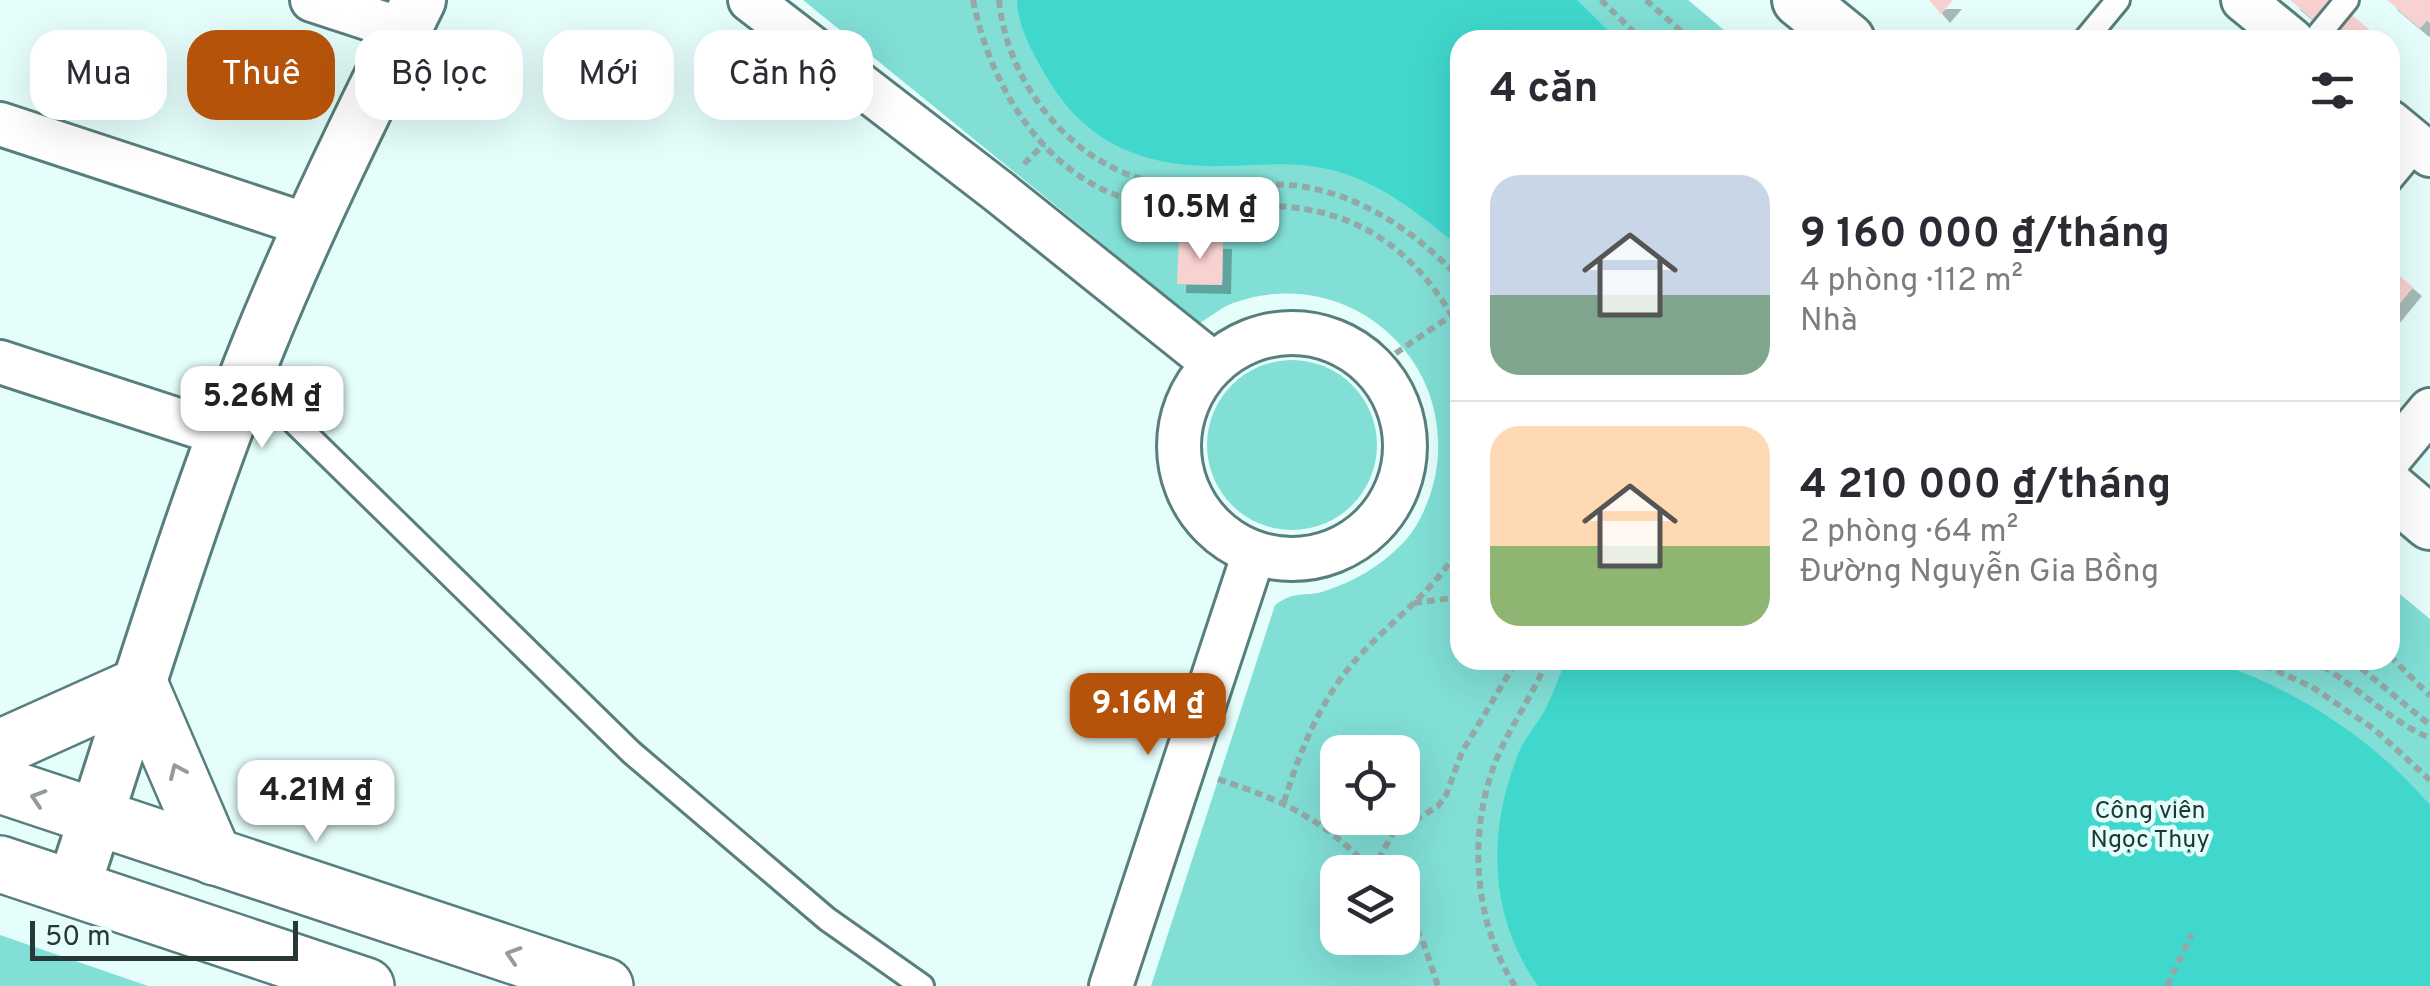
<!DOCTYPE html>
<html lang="vi">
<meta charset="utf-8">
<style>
:root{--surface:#fff;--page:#f7f7f7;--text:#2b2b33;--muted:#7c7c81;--line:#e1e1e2;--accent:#b45309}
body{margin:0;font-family:Overpass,sans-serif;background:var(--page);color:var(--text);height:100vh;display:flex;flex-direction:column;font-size:38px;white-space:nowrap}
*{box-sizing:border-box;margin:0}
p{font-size:32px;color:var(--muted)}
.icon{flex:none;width:55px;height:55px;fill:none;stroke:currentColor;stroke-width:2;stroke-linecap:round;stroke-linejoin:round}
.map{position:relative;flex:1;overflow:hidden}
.drawer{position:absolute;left:1450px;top:30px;width:950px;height:640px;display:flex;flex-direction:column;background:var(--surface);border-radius:30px;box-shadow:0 10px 40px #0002}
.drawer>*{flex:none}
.banner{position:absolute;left:30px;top:30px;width:950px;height:90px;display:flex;gap:20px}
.buttons{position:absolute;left:1320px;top:735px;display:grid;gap:20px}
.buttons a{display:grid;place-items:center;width:100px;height:100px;border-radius:20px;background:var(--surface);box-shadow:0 10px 40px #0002;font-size:50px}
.scale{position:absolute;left:30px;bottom:25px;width:268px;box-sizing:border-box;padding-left:10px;border:5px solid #283837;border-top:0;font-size:28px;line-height:35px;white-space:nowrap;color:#283837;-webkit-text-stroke:8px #e5fefb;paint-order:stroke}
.price{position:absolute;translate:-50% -85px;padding:0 22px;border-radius:20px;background:#fff;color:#222;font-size:32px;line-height:65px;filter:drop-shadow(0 2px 5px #0008)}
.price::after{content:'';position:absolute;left:50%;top:60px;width:30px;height:22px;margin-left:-15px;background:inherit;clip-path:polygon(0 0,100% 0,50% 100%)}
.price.selected{background:var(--accent);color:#fff}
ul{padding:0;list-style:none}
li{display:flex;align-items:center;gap:30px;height:250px;padding:0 40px}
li+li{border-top:2px solid var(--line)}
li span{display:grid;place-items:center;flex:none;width:280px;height:200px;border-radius:30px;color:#555}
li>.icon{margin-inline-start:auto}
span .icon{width:120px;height:120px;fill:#fffc;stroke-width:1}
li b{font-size:42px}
h2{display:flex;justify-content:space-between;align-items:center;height:120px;padding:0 40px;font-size:42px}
.tag{padding:0 35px;border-radius:30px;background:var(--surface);box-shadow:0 10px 40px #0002;font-size:35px;line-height:90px}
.tag.selected{background:var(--accent);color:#fff}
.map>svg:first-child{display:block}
.green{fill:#81dfd6;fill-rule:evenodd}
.water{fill:#40d7cd}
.building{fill:#f8d2d0;filter:url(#shadow)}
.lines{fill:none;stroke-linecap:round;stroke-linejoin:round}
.service-casing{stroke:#587f7b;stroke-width:28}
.minor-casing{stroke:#587f7b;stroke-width:48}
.tertiary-casing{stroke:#587f7b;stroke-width:58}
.secondary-casing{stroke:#587f7b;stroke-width:60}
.path{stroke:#94a9a7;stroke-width:6;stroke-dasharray:8 5;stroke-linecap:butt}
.service{stroke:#fff;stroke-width:22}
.minor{stroke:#fff;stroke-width:42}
.tertiary{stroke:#fff;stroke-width:52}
.secondary{stroke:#fff;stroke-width:55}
.oneway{stroke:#949c9b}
.labels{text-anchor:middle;stroke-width:9;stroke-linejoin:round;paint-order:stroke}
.park-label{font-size:25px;fill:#1e3634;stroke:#e5fefb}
</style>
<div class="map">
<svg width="2430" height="986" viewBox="0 0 2430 986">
<defs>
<filter id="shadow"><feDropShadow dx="9" dy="9" stdDeviation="0" flood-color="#0004"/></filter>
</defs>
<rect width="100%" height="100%" fill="#e5fefb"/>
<g class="green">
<path d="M803 0H1688L1736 40H1460V660H2390V586L2430 619V986H1151L1275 605C1298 589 1302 598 1325 591 1355 581 1379 567 1402 544 1419 527 1430 500 1435 477 1459 359 1347 262 1233 303 1222 307 1211 316 1200 323ZM1338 752H1402V818H1338ZM1338 872H1402V938H1338Z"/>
<circle cx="1292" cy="445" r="85"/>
<path d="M0 935 148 986H0Z"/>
</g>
<g class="water">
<path d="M1017 0H1577L1618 40H1460V247C1423 217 1383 184 1336 171 1298 161 1260 165 1222 166 1151 168 1090 147 1051 84 1036 59 1018 30 1017 0Z"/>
<path d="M1566 660H2209C2296 689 2370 736 2430 805V986H1538C1489 917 1487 835 1517 757 1523 740 1536 726 1545 710 1553 694 1559 677 1566 660Z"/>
</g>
<g class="building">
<path d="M1929 0H1953L1941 14Z"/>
<path d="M2290 0H2335L2316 22Z"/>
<path d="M2387 0H2430V23L2427 20 2420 28Z"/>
<path d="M2347 11 2382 40H2340L2330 31Z"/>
<path d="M1179 239 1223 240 1222 285 1177 284Z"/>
<path d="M2395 272 2413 287 2390 315V277Z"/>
</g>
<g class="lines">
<defs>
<g id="service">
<path d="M2085 40 2118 0"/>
<path d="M2314 40 2347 0"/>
<path d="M2390 181 2425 139"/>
<path d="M247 376 631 752 827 919 922 986"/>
</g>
<g id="minor">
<path d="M312 0 404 30"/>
<path d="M750 0 998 191 1214 364"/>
<path d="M2243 0 2292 40"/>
<path d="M2390 122 2430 155"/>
<path d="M0 124 310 226"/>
<circle cx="1292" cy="446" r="113"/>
<path d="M0 362 224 435"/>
<path d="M2390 458 2430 410"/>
<path d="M1111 986 1254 553"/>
</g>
<g id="tertiary">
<path d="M1799 0 1848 40"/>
<path d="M2390 489 2430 523"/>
<path d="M73 888C133 707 187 521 259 344 307 226 363 113 419 0"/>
</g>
<g id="secondary">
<path d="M0 748 140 685 214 857"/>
<path d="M0 785 605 986"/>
<path d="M0 864 366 986"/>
</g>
</defs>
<use href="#service" class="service-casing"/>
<use href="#minor" class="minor-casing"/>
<use href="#tertiary" class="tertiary-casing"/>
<use href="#secondary" class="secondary-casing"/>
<g class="path">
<path d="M973 0C992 95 1055 194 1160 206 1198 210 1236 204 1274 206 1362 209 1420 255 1460 330"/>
<path d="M999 0C1007 84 1073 168 1159 183 1206 191 1257 179 1305 187 1368 198 1416 234 1460 278"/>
<path d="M1601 0 1642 40"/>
<path d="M1646 0 1691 40"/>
<path d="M1024 164 1044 144"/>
<path d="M1200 208V240"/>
<path d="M1374 368 1452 315"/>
<path d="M1414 603 1460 597"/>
<path d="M2390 656 2430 696"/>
<path d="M2253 660 2312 687 2374 729 2430 780"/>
<path d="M2312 660C2351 681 2392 723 2430 738"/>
<path d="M2351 660 2430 725"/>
<path d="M1218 779C1289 803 1321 818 1374 872"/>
<path d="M1284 802C1301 748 1322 695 1362 653 1394 619 1437 588 1460 546"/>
<path d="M1390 826 1409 824 1438 806 1446 795 1462 752 1517 660"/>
<path d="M1372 871 1392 835 1386 818"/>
<path d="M1402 908 1422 939 1438 986"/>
<path d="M1515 986C1471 918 1467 822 1501 749 1515 719 1535 691 1547 660"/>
<path d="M2167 986 2192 934"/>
</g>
<use href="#service" class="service"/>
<use href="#minor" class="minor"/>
<use href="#tertiary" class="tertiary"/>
<use href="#secondary" class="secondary"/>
</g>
<defs><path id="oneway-chevron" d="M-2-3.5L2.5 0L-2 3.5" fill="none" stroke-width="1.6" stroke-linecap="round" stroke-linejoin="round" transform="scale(2.5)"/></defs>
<g class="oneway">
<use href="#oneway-chevron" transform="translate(177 771) rotate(-114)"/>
<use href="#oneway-chevron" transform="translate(38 798) rotate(-162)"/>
<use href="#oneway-chevron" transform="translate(513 955) rotate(-162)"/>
</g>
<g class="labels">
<g class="park-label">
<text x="2150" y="818">Công viên<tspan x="2150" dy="29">Ngọc Thụy</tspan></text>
</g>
</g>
</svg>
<div class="buttons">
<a><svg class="icon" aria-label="locate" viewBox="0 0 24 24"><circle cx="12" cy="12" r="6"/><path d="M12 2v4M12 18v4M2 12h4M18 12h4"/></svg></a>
<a><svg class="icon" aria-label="layers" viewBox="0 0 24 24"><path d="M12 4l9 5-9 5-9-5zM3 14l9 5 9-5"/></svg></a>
</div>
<div class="scale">50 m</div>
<b class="price" style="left:1200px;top:262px">10.5M ₫</b>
<b class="price" style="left:262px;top:451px">5.26M ₫</b>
<b class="price selected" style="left:1148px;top:758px">9.16M ₫</b>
<b class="price" style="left:316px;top:845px">4.21M ₫</b>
<div class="banner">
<a class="tag">Mua</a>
<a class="tag selected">Thuê</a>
<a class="tag">Bộ lọc</a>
<a class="tag">Mới</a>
<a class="tag">Căn hộ</a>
</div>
<section class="drawer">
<h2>4 căn<svg class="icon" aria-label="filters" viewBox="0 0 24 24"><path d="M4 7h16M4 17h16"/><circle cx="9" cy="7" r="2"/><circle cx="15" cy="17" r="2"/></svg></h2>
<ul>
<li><span style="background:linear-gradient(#c9d6e8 60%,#7fa58c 0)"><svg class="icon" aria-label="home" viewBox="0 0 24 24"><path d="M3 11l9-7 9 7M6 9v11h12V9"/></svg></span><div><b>9 160 000 ₫/tháng</b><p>4 phòng · 112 m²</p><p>Nhà</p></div></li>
<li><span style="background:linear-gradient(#ffd9b3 60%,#8fb573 0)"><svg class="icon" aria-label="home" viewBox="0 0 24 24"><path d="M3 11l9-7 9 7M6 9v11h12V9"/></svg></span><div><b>4 210 000 ₫/tháng</b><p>2 phòng · 64 m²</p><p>Đường Nguyễn Gia Bồng</p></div></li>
</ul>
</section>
</div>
